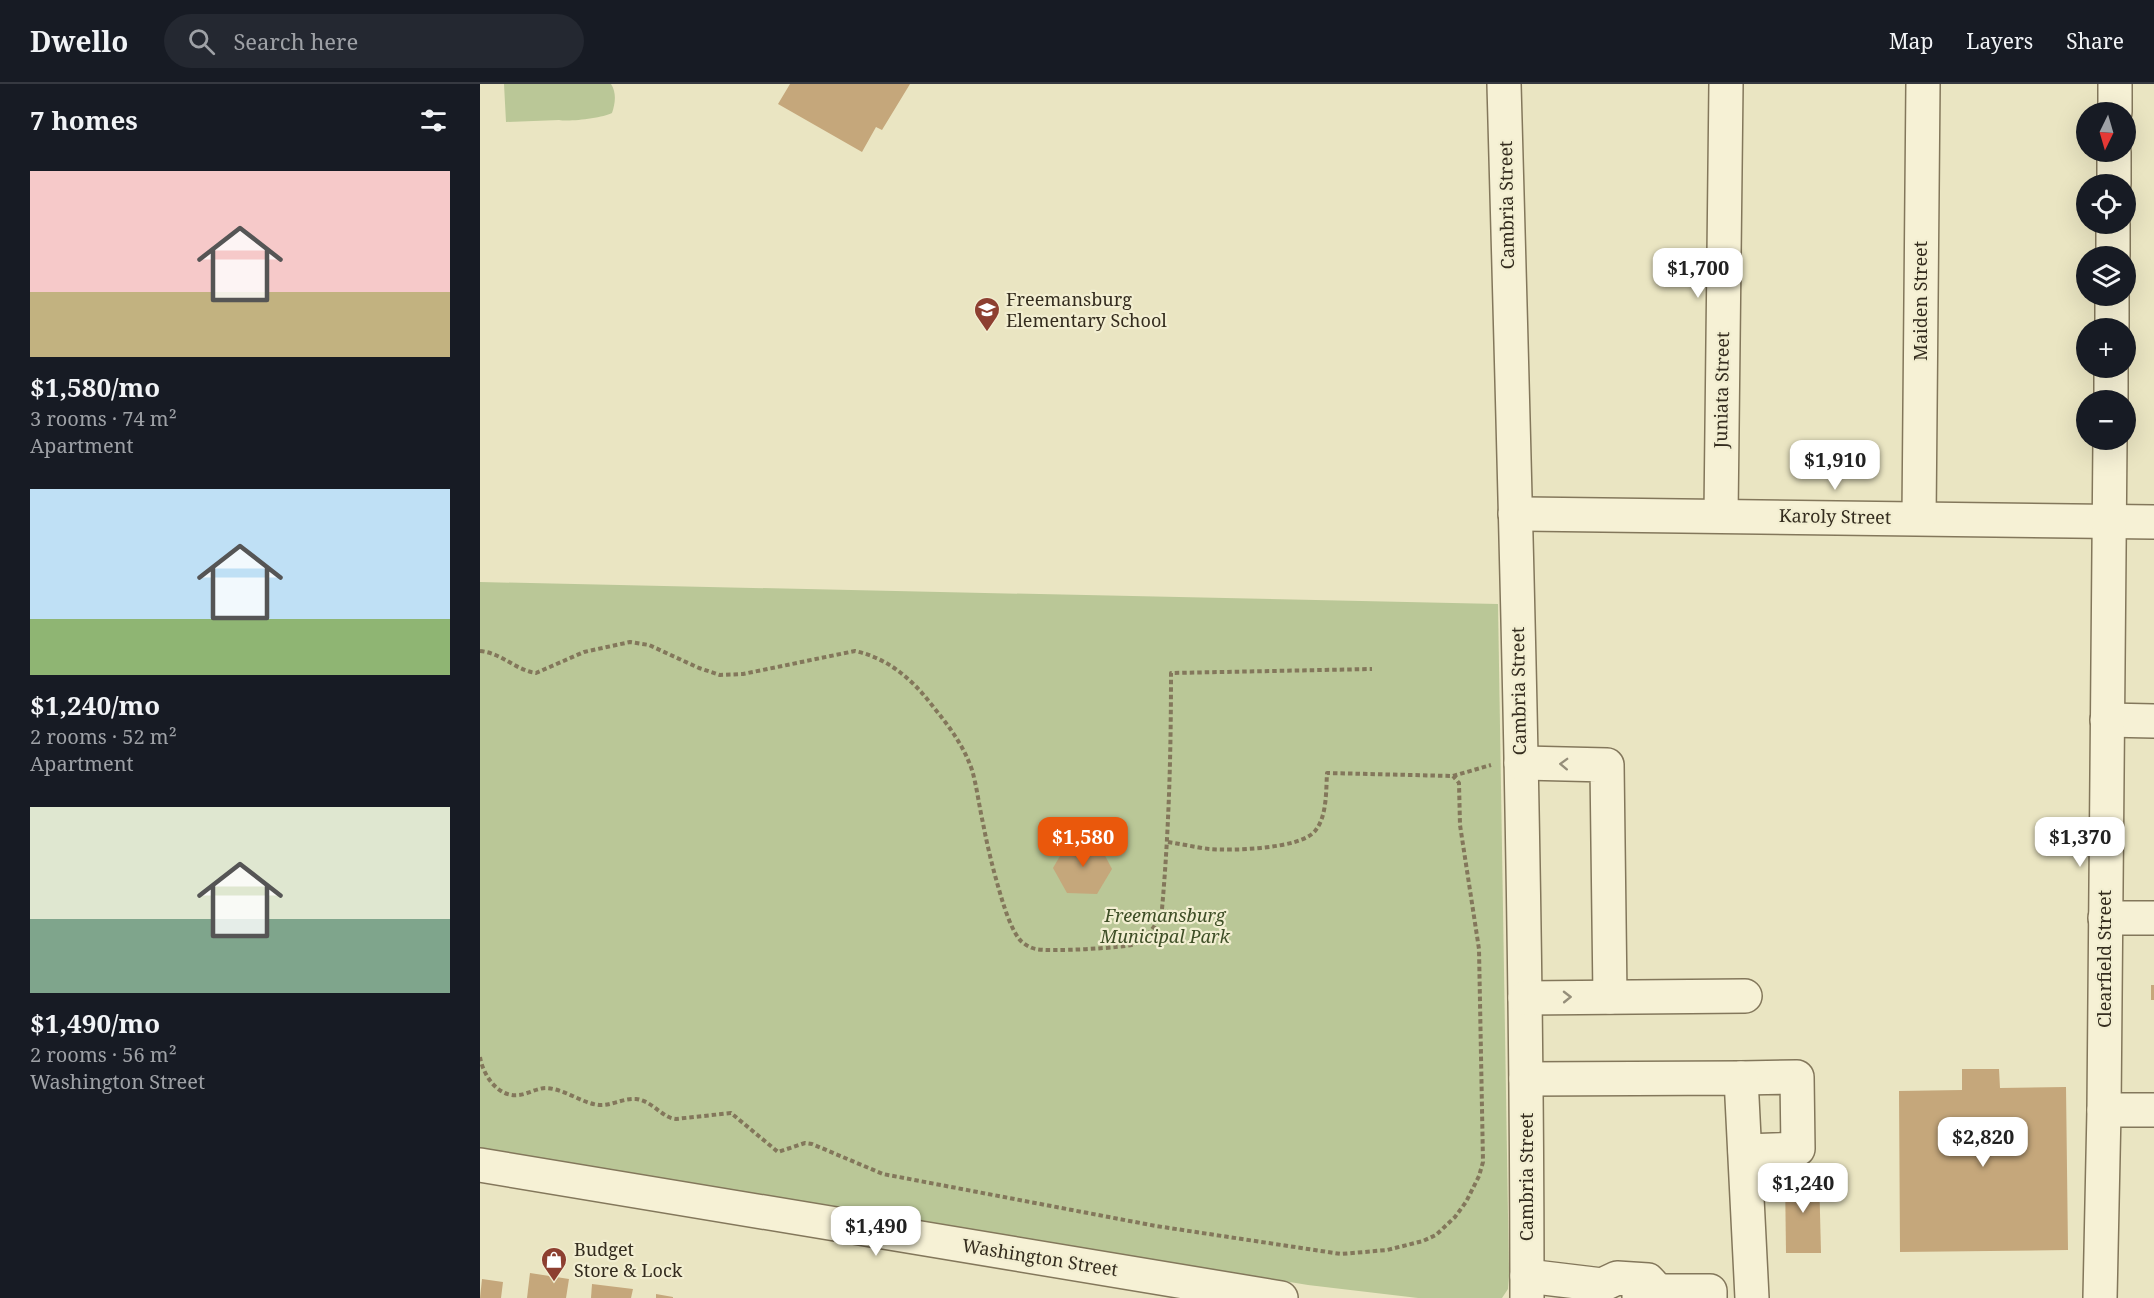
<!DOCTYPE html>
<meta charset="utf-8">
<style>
:root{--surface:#171b24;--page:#242831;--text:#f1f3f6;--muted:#9ea1a6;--line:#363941;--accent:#ea580c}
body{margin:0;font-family:"Noto Serif",serif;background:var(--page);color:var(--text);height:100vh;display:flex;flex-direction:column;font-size:22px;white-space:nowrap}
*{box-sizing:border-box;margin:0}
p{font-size:20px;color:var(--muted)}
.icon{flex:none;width:33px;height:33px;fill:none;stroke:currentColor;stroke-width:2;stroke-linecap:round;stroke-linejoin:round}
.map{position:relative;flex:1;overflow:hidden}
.details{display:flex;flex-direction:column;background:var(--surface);width:480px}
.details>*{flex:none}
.needle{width:39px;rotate:185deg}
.fabs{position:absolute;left:1596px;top:18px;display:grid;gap:12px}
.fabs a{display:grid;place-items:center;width:60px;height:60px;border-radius:50%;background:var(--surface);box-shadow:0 6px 24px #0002;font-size:30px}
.price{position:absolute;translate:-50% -51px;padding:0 14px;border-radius:12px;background:#fff;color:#222;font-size:20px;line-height:39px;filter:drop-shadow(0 2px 3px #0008)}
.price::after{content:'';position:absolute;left:50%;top:36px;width:18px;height:14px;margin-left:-9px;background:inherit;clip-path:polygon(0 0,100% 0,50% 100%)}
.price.on{background:var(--accent);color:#fff}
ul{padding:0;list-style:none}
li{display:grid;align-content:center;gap:12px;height:318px;padding:0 30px}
li span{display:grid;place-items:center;height:186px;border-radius:0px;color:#555}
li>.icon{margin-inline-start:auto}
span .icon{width:108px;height:108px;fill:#fffc;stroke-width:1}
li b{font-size:26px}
h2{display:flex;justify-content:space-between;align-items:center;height:72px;padding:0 30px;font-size:26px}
header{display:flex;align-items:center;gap:36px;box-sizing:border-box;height:84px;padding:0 30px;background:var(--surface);border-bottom:2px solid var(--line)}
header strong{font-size:28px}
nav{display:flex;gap:33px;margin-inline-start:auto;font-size:21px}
.search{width:420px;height:54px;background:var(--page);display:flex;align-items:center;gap:15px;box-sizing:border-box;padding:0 21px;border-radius:33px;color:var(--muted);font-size:22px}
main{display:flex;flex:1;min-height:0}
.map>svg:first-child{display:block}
.green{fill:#bac797}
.building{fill:#c5a77b}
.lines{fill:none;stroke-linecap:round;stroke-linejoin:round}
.minor-casing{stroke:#83775b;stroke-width:36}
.path{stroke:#83775b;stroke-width:4;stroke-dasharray:4.5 3;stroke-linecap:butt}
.minor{stroke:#f6f1d5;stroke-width:33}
.oneway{stroke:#958e7a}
.labels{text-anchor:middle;stroke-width:4.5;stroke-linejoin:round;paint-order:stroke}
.street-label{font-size:18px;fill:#342c1e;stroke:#f2eed1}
.poi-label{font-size:18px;fill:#342c1e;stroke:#f2eed1;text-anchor:start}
.park-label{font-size:18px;font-style:italic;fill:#3e4e26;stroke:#f2eed1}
</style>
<header>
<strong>Dwello</strong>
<div class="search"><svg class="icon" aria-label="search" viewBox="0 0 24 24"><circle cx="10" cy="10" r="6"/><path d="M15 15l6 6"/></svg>Search here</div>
<nav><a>Map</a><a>Layers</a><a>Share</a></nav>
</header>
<main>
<section class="details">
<h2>7 homes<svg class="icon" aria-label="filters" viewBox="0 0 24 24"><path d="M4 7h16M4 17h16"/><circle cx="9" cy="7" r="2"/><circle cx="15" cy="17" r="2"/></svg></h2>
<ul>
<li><span style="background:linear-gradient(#f6c9c9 65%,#c2b280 0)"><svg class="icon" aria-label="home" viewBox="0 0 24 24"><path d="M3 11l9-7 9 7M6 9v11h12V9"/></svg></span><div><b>$1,580/mo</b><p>3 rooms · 74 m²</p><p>Apartment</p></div></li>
<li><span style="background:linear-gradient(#bfe0f5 70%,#8fb573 0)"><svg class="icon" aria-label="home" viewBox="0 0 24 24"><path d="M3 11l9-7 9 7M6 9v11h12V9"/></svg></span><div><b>$1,240/mo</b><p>2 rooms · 52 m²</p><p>Apartment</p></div></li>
<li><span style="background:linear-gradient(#dfe7d0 60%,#7fa58c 0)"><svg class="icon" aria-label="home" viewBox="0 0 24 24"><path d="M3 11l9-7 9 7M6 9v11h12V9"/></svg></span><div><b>$1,490/mo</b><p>2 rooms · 56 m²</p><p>Washington Street</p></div></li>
</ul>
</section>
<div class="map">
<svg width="1674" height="1214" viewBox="0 0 1674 1214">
<rect width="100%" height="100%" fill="#eae5c2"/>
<g class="green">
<path d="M24 0H131C137 9 135 20 132 29 122 34 90 38 79 36L26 38Z"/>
<path d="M0 498 1018 520 1029 1192 1028 1205 1022 1214H938L828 1201 0 1064Z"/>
</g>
<g class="building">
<path d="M310 0H430L402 46 396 43 382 68 298 20Z"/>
<path d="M588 758 619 760 632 785 617 810 587 809 573 784Z"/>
<rect x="1671" y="901" width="3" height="15"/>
<path d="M1482 985H1519L1520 1004 1586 1003 1588 1166 1420 1168 1419 1007 1482 1006Z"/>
<path d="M1339 1090 1341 1169H1306L1305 1091Z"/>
<path d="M50 1189 89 1195 86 1214H47Z"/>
<path d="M2 1195 23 1198 21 1214H0Z"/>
<path d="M112 1200 153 1205 151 1214H111Z"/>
<path d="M176 1210 193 1213V1214H176Z"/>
</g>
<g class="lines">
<defs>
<g id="minor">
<path d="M1024 0C1035 405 1047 809 1047 1214"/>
<path d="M1635 28V0"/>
<path d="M1634 100V68"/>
<path d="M1633 172V140"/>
<path d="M1632 244V212"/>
<path d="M1631 316V284"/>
<path d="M1035 430 1674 438"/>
<path d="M1241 431 1246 0"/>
<path d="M1439 434 1443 0"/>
<path d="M1627 636 1674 637"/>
<path d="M1041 679 1127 681 1130 913"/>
<path d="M1625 834H1674"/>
<path d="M1045 914 1265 912"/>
<path d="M1261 994 1317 993 1318 1065 1265 1067"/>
<path d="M1046 995 1261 994 1272 1214"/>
<path d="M1624 1026H1674"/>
<path d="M0 1081 801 1214"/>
<path d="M1047 1192 1122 1201 1137 1194 1168 1196 1178 1207"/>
<path d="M1159 1212 1168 1213 1178 1207H1230V1214"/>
<path d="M1620 1214 1624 1026 1630 356"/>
</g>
</defs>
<use href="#minor" class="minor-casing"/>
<g class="path">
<path d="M0 567C22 569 35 586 56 589L104 568 150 558 169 561 219 584 240 591 263 590 375 567C407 574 431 594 451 620 468 641 483 660 492 686 497 703 499 722 503 739 508 766 515 793 523 819 527 831 532 846 540 856 544 860 550 864 556 865 565 868 647 864 655 860 669 853 678 839 682 825 689 746 691 668 691 589L892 585"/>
<path d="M688 758C701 760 715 763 729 765 751 767 821 765 835 747 847 733 846 707 847 689L973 692 1011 681"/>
<path d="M0 973C3 991 18 1014 39 1011 48 1010 57 1004 66 1004 85 1005 101 1019 119 1021 131 1022 143 1014 156 1015 173 1017 182 1034 196 1035L251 1029 298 1068 325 1059 332 1060 403 1090 676 1142 861 1170 907 1166 943 1157 956 1151 975 1133 986 1118 999 1092 1003 1078 999 865 980 741 979 699 973 692"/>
</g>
<use href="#minor" class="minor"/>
</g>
<defs><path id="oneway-chevron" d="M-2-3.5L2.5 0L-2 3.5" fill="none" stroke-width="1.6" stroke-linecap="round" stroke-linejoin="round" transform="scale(1.5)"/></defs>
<g class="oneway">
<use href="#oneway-chevron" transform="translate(1084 680) rotate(-178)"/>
<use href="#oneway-chevron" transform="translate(1087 913) rotate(-1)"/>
</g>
<defs>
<symbol id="school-pin" viewBox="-11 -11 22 30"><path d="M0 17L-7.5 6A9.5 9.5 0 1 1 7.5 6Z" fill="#8d3f30" stroke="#f2eed1"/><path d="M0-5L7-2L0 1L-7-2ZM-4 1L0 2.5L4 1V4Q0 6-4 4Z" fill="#fff"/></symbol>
<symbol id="shop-pin" viewBox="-11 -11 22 30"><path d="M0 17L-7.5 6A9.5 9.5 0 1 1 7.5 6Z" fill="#8d3f30" stroke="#f2eed1"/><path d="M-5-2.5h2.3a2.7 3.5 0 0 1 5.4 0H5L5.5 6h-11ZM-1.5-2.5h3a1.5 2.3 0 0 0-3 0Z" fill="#fff"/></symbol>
</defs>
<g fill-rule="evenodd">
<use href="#school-pin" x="492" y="211" width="30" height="40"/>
<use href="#shop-pin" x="59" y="1161" width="30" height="40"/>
</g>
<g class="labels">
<g class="street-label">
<text transform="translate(1027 121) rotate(-91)" y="6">Cambria Street</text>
<text transform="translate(1441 217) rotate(-90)" y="6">Maiden Street</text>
<text transform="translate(1242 306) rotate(-89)" y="6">Juniata Street</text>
<text transform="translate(1355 433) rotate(1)" y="6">Karoly Street</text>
<text transform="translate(1039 607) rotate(-91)" y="6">Cambria Street</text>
<text transform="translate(1625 875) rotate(-90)" y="6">Clearfield Street</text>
<text transform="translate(1047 1093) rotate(-90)" y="6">Cambria Street</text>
<text transform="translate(560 1174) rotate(9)" y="6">Washington Street</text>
</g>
<g class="poi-label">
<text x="526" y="222">Freemansburg<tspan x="526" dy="21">Elementary School</tspan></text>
<text x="94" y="1172">Budget<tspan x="94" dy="21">Store &amp; Lock</tspan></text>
</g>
<g class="park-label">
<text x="685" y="838">Freemansburg<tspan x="685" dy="21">Municipal Park</tspan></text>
</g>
</g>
</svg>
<div class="fabs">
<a><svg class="needle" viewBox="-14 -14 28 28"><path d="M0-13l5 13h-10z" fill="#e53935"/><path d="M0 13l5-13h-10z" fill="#9ea1a6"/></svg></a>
<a><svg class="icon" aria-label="locate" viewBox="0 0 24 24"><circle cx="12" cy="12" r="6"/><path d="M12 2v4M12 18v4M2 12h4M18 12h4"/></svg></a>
<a><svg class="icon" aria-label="layers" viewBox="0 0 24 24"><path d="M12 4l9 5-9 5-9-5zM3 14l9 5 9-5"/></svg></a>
<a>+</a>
<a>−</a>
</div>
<b class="price" style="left:1218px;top:215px">$1,700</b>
<b class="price" style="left:1355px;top:407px">$1,910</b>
<b class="price on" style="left:603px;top:784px">$1,580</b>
<b class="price" style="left:1600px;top:784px">$1,370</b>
<b class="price" style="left:1503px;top:1084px">$2,820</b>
<b class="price" style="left:1323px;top:1130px">$1,240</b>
<b class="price" style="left:396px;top:1173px">$1,490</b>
</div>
</main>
